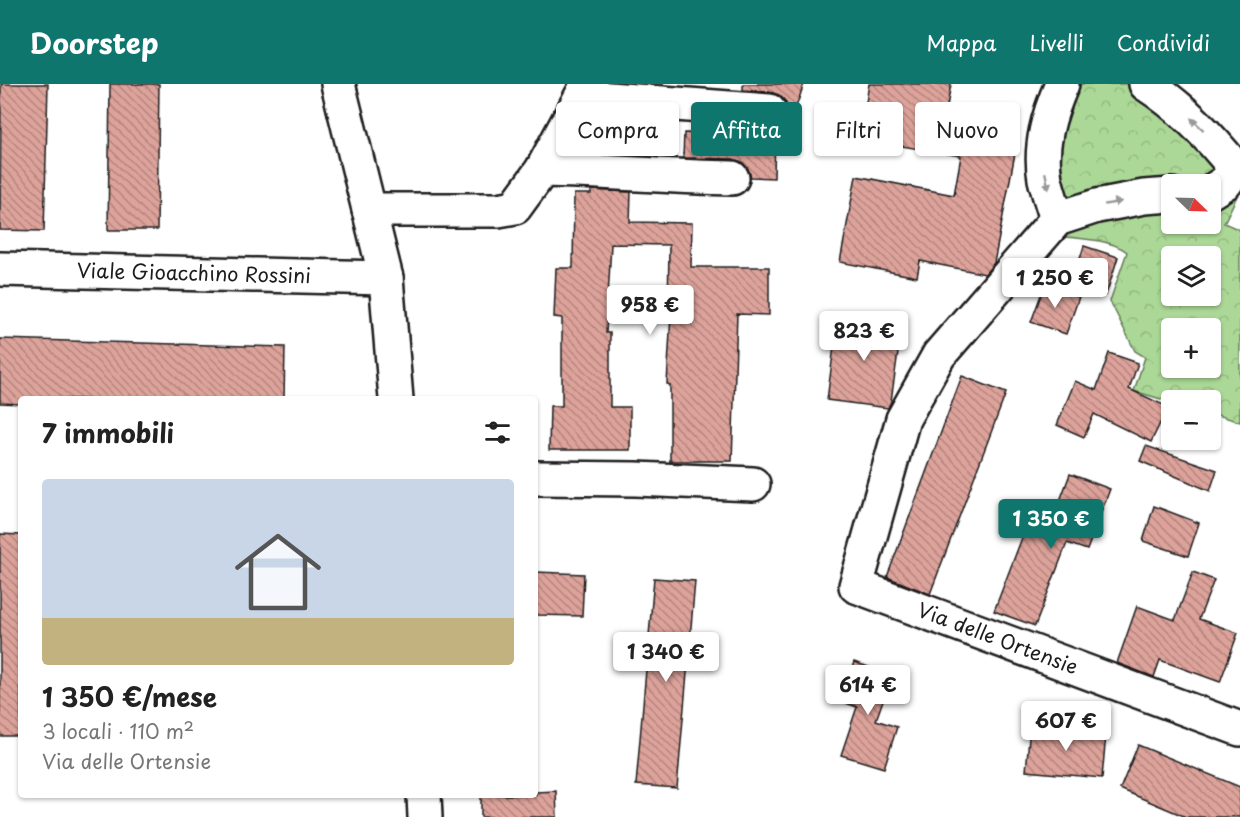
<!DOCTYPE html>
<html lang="it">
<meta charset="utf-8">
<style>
:root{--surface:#fff;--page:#f2f2f2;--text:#222;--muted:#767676;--line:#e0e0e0;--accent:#0f766e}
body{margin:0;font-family:"Playpen Sans",sans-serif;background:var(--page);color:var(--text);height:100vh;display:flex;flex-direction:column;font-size:22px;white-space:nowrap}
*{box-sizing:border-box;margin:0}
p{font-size:20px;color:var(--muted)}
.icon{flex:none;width:33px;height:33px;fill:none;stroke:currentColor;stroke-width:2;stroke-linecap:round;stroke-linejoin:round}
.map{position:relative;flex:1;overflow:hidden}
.panel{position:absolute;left:18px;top:312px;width:520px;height:402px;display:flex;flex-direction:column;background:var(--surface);border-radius:6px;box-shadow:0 2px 4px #0004}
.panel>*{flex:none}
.hud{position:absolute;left:556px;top:18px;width:570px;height:54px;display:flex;gap:12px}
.needle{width:39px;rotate:113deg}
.fabs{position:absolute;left:1161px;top:90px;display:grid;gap:12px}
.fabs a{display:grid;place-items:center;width:60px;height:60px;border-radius:6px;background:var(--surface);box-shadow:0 2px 4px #0004;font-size:30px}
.price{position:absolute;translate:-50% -51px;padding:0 14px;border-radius:6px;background:#fff;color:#222;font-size:20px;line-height:39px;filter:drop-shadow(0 2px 3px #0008)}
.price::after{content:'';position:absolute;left:50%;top:36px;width:18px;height:14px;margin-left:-9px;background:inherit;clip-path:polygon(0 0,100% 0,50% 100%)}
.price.selected{background:var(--accent);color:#fff}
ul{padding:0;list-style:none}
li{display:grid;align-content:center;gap:12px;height:318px;padding:0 24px}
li+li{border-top:2px solid var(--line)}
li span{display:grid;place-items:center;height:186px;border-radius:6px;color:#555}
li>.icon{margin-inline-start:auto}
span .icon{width:108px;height:108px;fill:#fffc;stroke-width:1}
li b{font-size:26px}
h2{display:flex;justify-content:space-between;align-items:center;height:72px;padding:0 24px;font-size:26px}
.chip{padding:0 21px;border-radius:6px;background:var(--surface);box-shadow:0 2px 4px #0004;font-size:21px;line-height:54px}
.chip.selected{background:var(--accent);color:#fff}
header{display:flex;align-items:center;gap:36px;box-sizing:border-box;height:84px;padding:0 30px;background:var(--accent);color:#fff}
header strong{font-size:28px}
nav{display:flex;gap:33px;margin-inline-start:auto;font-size:21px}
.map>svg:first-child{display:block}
.park{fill:url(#park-crowns);stroke:#647a59;stroke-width:1.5;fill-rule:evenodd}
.building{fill:url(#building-back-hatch);stroke:#1c1c1c;stroke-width:1.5}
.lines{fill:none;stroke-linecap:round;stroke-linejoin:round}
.minor-casing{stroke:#1c1c1c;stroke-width:38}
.minor{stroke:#fff;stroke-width:33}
.oneway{fill:#999}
.labels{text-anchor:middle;stroke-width:4.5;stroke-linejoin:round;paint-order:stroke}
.street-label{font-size:20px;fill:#1c1c1c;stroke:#fff}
</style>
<header>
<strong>Doorstep</strong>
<nav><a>Mappa</a><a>Livelli</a><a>Condividi</a></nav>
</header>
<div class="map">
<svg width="1240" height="733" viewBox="0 0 1240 733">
<defs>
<pattern id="park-crowns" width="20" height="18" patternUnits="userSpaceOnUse" patternTransform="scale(1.5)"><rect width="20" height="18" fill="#abd896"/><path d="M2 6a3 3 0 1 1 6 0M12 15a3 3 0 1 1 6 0" fill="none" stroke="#93b981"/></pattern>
<pattern id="building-back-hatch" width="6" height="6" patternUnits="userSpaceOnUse" patternTransform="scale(1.5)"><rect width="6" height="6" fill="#dda39b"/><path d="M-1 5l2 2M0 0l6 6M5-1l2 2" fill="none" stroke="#b2847e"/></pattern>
</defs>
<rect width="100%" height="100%" fill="#fff"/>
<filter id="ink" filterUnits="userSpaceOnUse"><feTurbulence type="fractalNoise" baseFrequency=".0167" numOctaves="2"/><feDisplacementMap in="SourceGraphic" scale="12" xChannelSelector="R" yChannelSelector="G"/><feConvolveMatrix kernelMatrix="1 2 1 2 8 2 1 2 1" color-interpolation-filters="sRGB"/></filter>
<g filter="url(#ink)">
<g class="park">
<path d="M1069 0H1135L1226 86 1210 100H1172L1061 127 1053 101Z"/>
<path d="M1240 106 1224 139 1240 146V338L1211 329 1210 316H1172L1171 318 1134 307 1145 273 1135 267 1110 217 1127 168C1109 154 1073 154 1051 152L1171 117 1172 140H1210L1211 116ZM1172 172H1210V212H1172ZM1172 244H1210V284H1172Z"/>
</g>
<g class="building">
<path d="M1 0H48L44 147 0 146Z"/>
<path d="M110 0H159L157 146H108Z"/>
<path d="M743 0H804L795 26H787L786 18 779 11 770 8 743 6Z"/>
<path d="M869 0H951L943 45 1017 59 994 179 985 190 920 177 917 193 840 178 856 92 954 111 961 72 860 55Z"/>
<path d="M592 43 636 45 635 62H642V71L592 69Z"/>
<path d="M740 44H775L774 94 751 93 748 85 742 78 733 75 683 74 684 49 740 50Z"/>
<path d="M591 106 631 108 630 138 692 139 691 183H769V231L737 230 732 377H670V301L667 300 671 230H668L669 161 611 160 606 249H610V323H630V366H549L550 322H562V234L554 233 556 184H573L574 110H591Z"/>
<path d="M1084 162 1118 173 1106 211 1072 200Z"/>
<path d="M1045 200 1079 213 1066 250 1031 238Z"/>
<path d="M838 232 902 240 891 317 888 324 827 316Z"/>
<path d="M0 255 285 263 284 315H21V320L0 319Z"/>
<path d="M1109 269 1138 279 1129 305 1168 323 1151 358 1094 330 1084 353 1057 341 1075 297 1096 306Z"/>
<path d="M962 292 1006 309 930 510 887 493Z"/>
<path d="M1146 362 1217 386 1210 407 1140 377Z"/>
<path d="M1070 390 1110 405 1087 466 1067 459 1035 542 994 527 1025 446 1046 454Z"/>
<path d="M1154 422 1199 439 1188 472 1143 457Z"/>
<path d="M0 450 21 451V652H0Z"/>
<path d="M536 488 584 490 582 532 536 531Z"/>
<path d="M1193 488 1214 496 1199 535 1238 549 1220 598 1160 576 1154 593 1117 579 1137 522 1175 536Z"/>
<path d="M654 494 695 497 677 704 636 701Z"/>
<path d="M854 578 892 591 876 636 897 643 884 684 841 671 857 623 840 617Z"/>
<path d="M1030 643 1106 650 1102 694 1026 687Z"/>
<path d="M1138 661 1240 703V733H1186L1120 705Z"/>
<path d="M556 707 557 733H481V711H536V708Z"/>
</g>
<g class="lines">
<defs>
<g id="minor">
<path d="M338 0 386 194 396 315"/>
<path d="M1146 0C1182 23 1209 51 1235 84L1226 98 1210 108"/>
<path d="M582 13 769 27"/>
<path d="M542 86C606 87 669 93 732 94"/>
<path id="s1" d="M1172 111 1144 113 1097 122 1057 135 939 271 903 335 856 502 1240 645"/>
<path d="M369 126H498L515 123 542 86 588 0"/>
<path d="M1057 135C1053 122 1048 108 1045 95 1039 62 1049 30 1062 0"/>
<path id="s2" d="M0 185 386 194"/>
<path d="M536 394 636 395 753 400"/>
<path d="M424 711 425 733"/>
</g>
</defs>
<use href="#minor" class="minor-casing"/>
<use href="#minor" class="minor"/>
</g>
<defs><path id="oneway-solid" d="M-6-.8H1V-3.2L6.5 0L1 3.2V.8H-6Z" transform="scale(1.5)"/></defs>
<g class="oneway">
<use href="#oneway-solid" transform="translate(1197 40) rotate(-137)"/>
<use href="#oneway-solid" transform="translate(1047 97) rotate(78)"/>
<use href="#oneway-solid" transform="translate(1113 119) rotate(-10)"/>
</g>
</g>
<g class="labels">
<g class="street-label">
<text dy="7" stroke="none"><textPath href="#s2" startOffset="194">Viale Gioacchino Rossini</textPath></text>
<text dy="7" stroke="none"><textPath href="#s1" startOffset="696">Via delle Ortensie</textPath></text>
</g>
</g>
</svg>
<div class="fabs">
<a><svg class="needle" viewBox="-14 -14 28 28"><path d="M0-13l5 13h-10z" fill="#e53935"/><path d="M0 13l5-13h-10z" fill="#767676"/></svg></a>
<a><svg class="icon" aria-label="layers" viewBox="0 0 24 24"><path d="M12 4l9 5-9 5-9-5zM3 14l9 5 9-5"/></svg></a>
<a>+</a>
<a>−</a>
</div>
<b class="price" style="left:1055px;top:225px">1 250 €</b>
<b class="price" style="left:650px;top:252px">958 €</b>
<b class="price" style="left:864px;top:278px">823 €</b>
<b class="price selected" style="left:1051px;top:466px">1 350 €</b>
<b class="price" style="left:666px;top:599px">1 340 €</b>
<b class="price" style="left:868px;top:632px">614 €</b>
<b class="price" style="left:1066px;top:668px">607 €</b>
<div class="hud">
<a class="chip">Compra</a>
<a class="chip selected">Affitta</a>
<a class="chip">Filtri</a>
<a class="chip">Nuovo</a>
</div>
<section class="panel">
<h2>7 immobili<svg class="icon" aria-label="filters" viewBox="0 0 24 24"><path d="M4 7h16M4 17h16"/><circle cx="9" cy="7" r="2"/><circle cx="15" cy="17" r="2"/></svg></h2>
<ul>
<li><span style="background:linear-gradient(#c9d6e8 75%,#c2b280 0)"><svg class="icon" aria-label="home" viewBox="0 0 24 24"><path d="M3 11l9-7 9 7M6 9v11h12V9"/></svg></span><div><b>1 350 €/mese</b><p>3 locali · 110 m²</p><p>Via delle Ortensie</p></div></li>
</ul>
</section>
</div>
